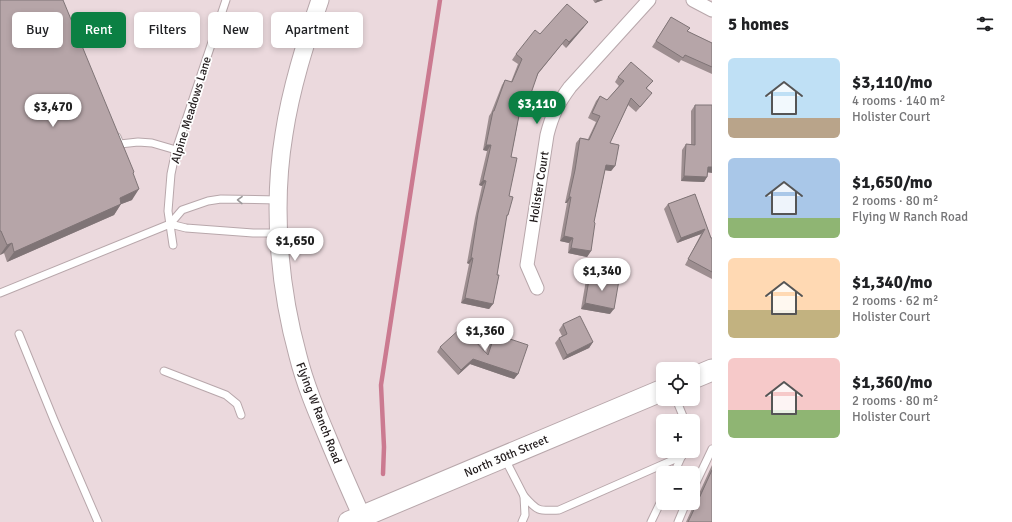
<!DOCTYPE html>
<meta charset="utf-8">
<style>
:root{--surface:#fff;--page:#f6f6f6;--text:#202124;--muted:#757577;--accent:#0b8043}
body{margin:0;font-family:Signika,sans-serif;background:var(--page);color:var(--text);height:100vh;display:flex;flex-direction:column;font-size:15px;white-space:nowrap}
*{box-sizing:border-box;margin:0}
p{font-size:13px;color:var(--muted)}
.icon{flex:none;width:22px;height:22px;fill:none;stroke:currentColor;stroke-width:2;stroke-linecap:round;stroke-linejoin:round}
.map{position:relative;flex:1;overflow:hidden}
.side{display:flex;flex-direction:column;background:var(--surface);width:300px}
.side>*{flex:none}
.hud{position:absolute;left:12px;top:12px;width:380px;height:36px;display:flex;gap:8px}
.tools{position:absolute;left:656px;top:362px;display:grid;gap:8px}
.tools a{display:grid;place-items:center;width:44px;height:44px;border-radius:6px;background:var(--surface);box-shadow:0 2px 6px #0003;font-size:20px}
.price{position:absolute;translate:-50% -34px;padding:0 9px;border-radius:14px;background:#fff;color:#222;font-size:13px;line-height:26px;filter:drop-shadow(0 1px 2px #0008)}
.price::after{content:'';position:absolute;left:50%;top:24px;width:12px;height:9px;margin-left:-6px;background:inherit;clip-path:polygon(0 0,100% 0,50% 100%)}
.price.current{background:var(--accent);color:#fff}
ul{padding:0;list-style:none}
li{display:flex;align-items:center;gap:12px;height:100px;padding:0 16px}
li span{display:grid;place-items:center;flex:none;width:112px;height:80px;border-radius:6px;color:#555}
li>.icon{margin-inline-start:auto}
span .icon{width:48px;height:48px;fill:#fffc;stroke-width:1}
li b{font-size:17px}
h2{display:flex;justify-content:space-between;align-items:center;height:48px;padding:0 16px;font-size:17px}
.pill{padding:0 14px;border-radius:6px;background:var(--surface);box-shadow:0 2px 6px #0003;font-size:14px;line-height:36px}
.pill.current{background:var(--accent);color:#fff}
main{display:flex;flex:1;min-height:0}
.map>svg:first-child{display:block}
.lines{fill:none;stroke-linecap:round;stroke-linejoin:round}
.stream{stroke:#cb7a90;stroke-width:4.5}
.service-casing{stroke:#b8a7ab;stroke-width:9}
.minor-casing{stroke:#b8a7ab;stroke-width:15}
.tertiary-casing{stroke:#b8a7ab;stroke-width:19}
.primary-casing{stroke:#b8a7ab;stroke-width:23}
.service{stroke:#fff;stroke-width:7}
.minor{stroke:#fff;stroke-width:13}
.tertiary{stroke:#fff;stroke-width:17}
.primary{stroke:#fff;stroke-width:21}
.wall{fill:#9d8e90}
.shaded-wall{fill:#7f7476}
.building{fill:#b6a5a8;stroke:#7f7476}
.oneway{stroke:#9b9899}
.labels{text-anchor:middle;stroke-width:3.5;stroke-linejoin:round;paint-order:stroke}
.street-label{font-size:12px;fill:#211b1c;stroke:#fff}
</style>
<main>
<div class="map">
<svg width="712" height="522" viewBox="0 0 712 522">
<rect width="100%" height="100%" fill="#ebd9dd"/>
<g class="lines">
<path class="stream" d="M383 474 384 447 381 385 440 0"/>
<defs>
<g id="service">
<path d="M117 137 120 144 138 142 152 143 176 150"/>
<path d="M170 224 186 228 253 233H279"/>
<path d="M173 245 168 211 171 174 176 150 226 0"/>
<path d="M0 293 170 224 182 210 208 201 221 199 279 200"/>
<path d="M19 334 54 420 98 522"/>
<path d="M164 371 226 395 237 404 241 415"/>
<path d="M676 399 685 421"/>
<path d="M505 459 524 496 525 515 522 522"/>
<path d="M674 473 684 451"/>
<path d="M693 489 712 449"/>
<path d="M524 496C538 512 539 511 559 510L682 456"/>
<path d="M651 522 663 497"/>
<path d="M678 522 686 503"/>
</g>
<g id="minor">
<path d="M693 0 712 10"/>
<path d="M537 288 527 265 547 135C552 115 558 103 570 87L649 0"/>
</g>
<path id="tertiary" d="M320 0C305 44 291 88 284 134 272 206 279 287 298 356 305 384 316 410 327 436 338 463 350 490 362 517"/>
<g id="primary">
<path d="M693 378 712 370"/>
<path d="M349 522 663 390"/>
</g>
</defs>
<use href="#service" class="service-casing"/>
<use href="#minor" class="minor-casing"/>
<use href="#tertiary" class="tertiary-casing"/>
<use href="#primary" class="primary-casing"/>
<use href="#service" class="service"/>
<use href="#minor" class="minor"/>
<use href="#tertiary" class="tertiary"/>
<use href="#primary" class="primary"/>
</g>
<g class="wall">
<path d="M0 0 133 174 132 200 121 204 114 215 7 262 4 253 0 255Z"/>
<path d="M593 0H603L595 3Z"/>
<path d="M671 17 687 31 712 43V74L681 60 679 63 652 47Z"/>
<path d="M584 27 566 48 562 44 538 74 524 107 521 106 511 157 508 215 506 218 497 275 493 304 489 309 461 303 469 264 467 263 475 218 482 186 479 185 487 151 483 150 489 116 491 113 502 85 505 80 511 82 518 64 512 60 516 54 540 34Z"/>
<path d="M618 77 653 81 647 88 648 98 636 112 628 105 610 143 615 166 611 171 605 170 594 222 591 251 587 257 568 253 569 243 560 241 567 203H565L571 175 576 143 580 138 588 139 596 122 588 118 596 101 600 96 607 100 619 86 615 82Z"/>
<path d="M695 105H712V172H708L707 177 704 182 681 181 682 150 686 144 691 145V111Z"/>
<path d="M695 194 711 238H712V279L685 265 701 234 677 243 664 209 668 204Z"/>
<path d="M590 274 610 314 581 309 586 280Z"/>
<path d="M563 324 593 342 589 348 563 360 555 343 559 338 562 336 559 330Z"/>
<path d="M495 334 518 374 514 379 470 364 458 375 437 352 440 347 486 353 491 339Z"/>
<path d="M712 465V522H686Z"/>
</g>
<g class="shaded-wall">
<path d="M597 0H603L595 3Z"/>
<path d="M588 22 584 27 566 48 569 42Z"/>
<path d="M522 100 528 102 524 107 518 105Z"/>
<path d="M486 145H491L487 151 483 150Z"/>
<path d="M606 165 615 166 611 171 603 170Z"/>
<path d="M708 167H712V173L704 172Z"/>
<path d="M684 176 707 177 704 182 681 181Z"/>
<path d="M483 180 486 181 482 186 479 185Z"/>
<path d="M139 189 132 200 119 205 121 204 114 215 7 262 14 252 120 198Z"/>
<path d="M569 197H571L567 203H565Z"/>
<path d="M705 229 701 234 677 243 681 238Z"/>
<path d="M564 236 573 238 569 243 560 241Z"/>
<path d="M12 243 4 253 0 255 7 245Z"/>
<path d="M571 248 591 251 587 257 568 253Z"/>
<path d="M471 258H473L469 264 467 263Z"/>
<path d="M465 298 493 304 489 309 461 303Z"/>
<path d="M585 303 614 309 610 314 581 309Z"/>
<path d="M593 342 589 348 563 360 567 355Z"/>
<path d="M473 359 518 374 514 379 470 364 458 375 461 370Z"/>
</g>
<g class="building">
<path d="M0 0H63L134 172 133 173 139 189 120 198 121 204 14 252 12 243 7 245 1 231H0Z"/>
<path d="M567 4 588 22 569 42 566 39 538 73 528 102 522 100 511 157 517 158 509 196 513 197 508 215H507L497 275H499L493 304 465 298 473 258H471L478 213 486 181 483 180 491 145H486L493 111H494L505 80 512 82 522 59 516 54 535 30 540 34Z"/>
<path d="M671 17 690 28 687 31 712 43V67L685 55 683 58 656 41Z"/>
<path d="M631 62 653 81 646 88 652 93 640 107 631 98 610 143 619 145 615 166 606 165 594 222 595 223 591 251 571 248 573 238 564 236 571 197H569L575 170 580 138 589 140 600 116 592 113 600 96 607 100 624 81 618 77Z"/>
<path d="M695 105H712V167H708L707 177 684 176 686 144 695 145Z"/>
<path d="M695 194 711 238H712V272L688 259 705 229 681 238 668 204Z"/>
<path d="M590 274 619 280 614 309 585 303Z"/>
<path d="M580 316 593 342 567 355 559 338 567 334 563 324Z"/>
<path d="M462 327 488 355 495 334 528 345 518 374 473 359 461 370 440 347Z"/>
<path d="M712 470V522H688L691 516Z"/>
</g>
<defs><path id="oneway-chevron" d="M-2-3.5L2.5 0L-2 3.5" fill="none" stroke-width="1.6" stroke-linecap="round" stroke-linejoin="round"/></defs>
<use class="oneway" href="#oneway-chevron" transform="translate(240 200) rotate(-179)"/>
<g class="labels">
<g class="street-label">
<text transform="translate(191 110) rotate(-73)" y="4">Alpine Meadows Lane</text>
<text transform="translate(539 187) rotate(-81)" y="4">Holister Court</text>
<text transform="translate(319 413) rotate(69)" y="4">Flying W Ranch Road</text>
<text transform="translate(506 456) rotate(-23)" y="4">North 30th Street</text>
</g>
</g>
</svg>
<div class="tools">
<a><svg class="icon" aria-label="locate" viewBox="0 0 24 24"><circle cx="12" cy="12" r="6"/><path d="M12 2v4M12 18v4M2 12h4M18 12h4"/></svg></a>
<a>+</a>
<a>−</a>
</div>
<b class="price current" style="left:537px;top:125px">$3,110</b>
<b class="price" style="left:53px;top:128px">$3,470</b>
<b class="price" style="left:295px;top:262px">$1,650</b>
<b class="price" style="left:602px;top:292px">$1,340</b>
<b class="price" style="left:485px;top:352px">$1,360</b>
<div class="hud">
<a class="pill">Buy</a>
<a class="pill current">Rent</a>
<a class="pill">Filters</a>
<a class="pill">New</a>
<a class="pill">Apartment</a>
</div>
</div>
<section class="side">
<h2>5 homes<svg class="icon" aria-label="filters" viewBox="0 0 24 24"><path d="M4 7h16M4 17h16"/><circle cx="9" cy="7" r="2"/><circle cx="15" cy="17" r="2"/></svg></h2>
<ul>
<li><span style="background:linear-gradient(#bfe0f5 75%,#b9a48a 0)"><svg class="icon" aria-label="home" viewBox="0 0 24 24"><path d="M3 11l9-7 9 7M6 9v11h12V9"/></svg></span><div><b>$3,110/mo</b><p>4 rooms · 140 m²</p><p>Holister Court</p></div></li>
<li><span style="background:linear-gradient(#a9c7e8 75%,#8fb573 0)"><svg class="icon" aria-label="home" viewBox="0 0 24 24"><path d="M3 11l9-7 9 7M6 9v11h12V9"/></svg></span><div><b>$1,650/mo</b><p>2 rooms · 80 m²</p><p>Flying W Ranch Road</p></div></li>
<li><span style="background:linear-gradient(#ffd9b3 65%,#c2b280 0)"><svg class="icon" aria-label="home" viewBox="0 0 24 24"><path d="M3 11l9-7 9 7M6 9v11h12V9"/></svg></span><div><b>$1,340/mo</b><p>2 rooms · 62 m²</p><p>Holister Court</p></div></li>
<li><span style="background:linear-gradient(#f6c9c9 65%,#8fb573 0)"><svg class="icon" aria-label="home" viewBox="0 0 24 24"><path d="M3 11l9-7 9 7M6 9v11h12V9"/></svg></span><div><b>$1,360/mo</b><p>2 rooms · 80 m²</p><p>Holister Court</p></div></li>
</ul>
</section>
</main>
